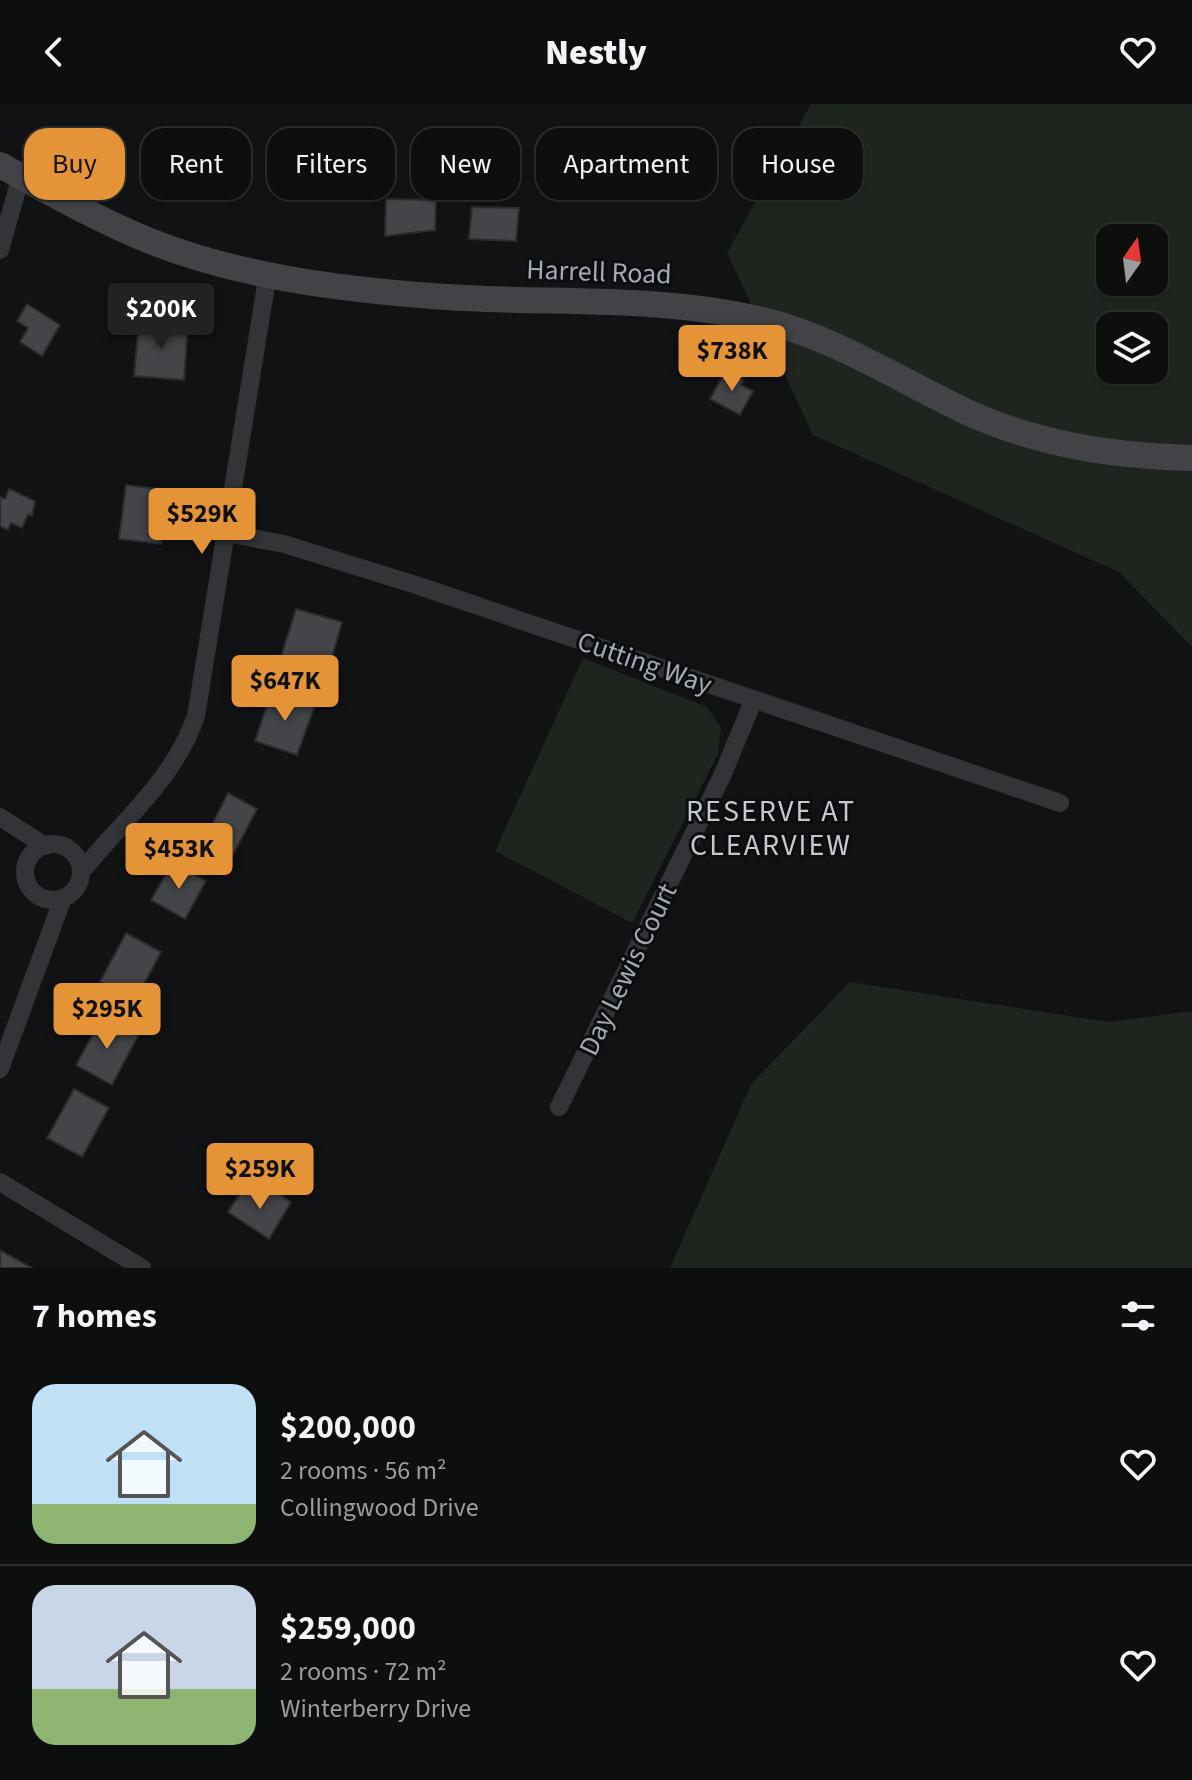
<!DOCTYPE html>
<meta charset="utf-8">
<style>
:root{--surface:#0d0e0e;--page:#161717;--text:#f1f3f6;--muted:#9a9c9e;--line:#2d2e2e;--accent:#e59337}
body{margin:0;font-family:"Source Sans 3",sans-serif;background:var(--page);color:var(--text);height:100vh;display:flex;flex-direction:column;font-size:30px;white-space:nowrap}
*{box-sizing:border-box;margin:0}
p{font-size:26px;color:var(--muted)}
.icon{flex:none;width:44px;height:44px;fill:none;stroke:currentColor;stroke-width:2;stroke-linecap:round;stroke-linejoin:round}
.map{position:relative;height:1164px;overflow:hidden}
.details{display:flex;flex-direction:column;background:var(--surface);flex:1}
.details>*{flex:none}
.banner{position:absolute;left:24px;top:24px;width:1144px;height:72px;display:flex;gap:16px}
.needle{width:52px;rotate:14deg}
.buttons{position:absolute;left:1096px;top:120px;display:grid;gap:16px}
.buttons a{display:grid;place-items:center;width:72px;height:72px;border-radius:16px;background:var(--surface);box-shadow:0 2px 6px #0004,0 0 0 2px var(--line);font-size:40px}
.price{position:absolute;translate:-50% -68px;padding:0 18px;border-radius:8px;background:var(--accent);color:#111;font-size:26px;line-height:52px;filter:drop-shadow(0 2px 4px #0008)}
.price::after{content:'';position:absolute;left:50%;top:48px;width:24px;height:18px;margin-left:-12px;background:inherit;clip-path:polygon(0 0,100% 0,50% 100%)}
.price.active{background:#222;color:#fff}
ul{padding:0;list-style:none}
li{display:flex;align-items:center;gap:24px;height:200px;padding:0 32px}
li+li{border-top:2px solid var(--line)}
li span{display:grid;place-items:center;flex:none;width:224px;height:160px;border-radius:24px;color:#555}
li>.icon{margin-inline-start:auto}
span .icon{width:96px;height:96px;fill:#fffc;stroke-width:1}
li b{font-size:34px}
h2{display:flex;justify-content:space-between;align-items:center;height:96px;padding:0 32px;font-size:34px}
.tag{padding:0 28px;border-radius:24px;background:var(--surface);box-shadow:0 2px 6px #0004,0 0 0 2px var(--line);font-size:28px;line-height:72px}
.tag.active{background:var(--accent);color:#111}
header{display:flex;justify-content:space-between;align-items:center;height:104px;padding:0 32px;background:var(--surface);font-size:36px;font-weight:800}
.map>svg:first-child{display:block}
.green{fill:#1e251e;fill-rule:evenodd}
.building{fill:#434549;stroke:#2c2c2f;stroke-width:2}
.lines{fill:none;stroke-linecap:round;stroke-linejoin:round}
.street{stroke:#333438;stroke-width:18}
.secondary{stroke:#414347;stroke-width:26}
.labels{text-anchor:middle;stroke-width:6;stroke-linejoin:round;paint-order:stroke}
.street-label{font-size:28px;fill:#a4aab3;stroke:#0c0d0e}
.neighbourhood-label{font-size:30px;letter-spacing:2px;fill:#c4c9cf;stroke:#0c0d0e}
</style>
<header><svg class="icon" aria-label="back" viewBox="0 0 24 24"><path d="M15 5l-7 7 7 7"/></svg>Nestly<svg class="icon" aria-label="heart" viewBox="0 0 24 24"><path d="M12 20l-8-8c-3-5 5-10 8-4 3-6 11-1 8 4z"/></svg></header>
<div class="map">
<svg width="1192" height="1164" viewBox="0 0 1192 1164">
<rect width="100%" height="100%" fill="#111213"/>
<g class="green">
<path d="M811 0H1192V543L1119 468 813 331 727 149ZM1110 134H1154V178H1110ZM1110 222H1154V266H1110Z"/>
<path d="M583 554 707 603 721 624 718 650 632 819 495 747Z"/>
<path d="M850 878 1109 918 1192 907V1164H670L751 980Z"/>
</g>
<g class="building">
<path d="M386 95 436 96 435 126 385 132Z"/>
<path d="M472 103 519 104 516 137 469 135Z"/>
<path d="M27 200 60 221 42 252 20 238 28 224 17 217Z"/>
<path d="M139 217 188 221 184 276 134 272Z"/>
<path d="M726 266 744 276 741 281 753 287 740 311 710 295Z"/>
<path d="M126 381 167 386 161 440 119 435Z"/>
<path d="M9 385 35 397 32 412 28 410 22 424 11 419 8 426 0 422V393L5 395Z"/>
<path d="M296 505 342 518 328 567 281 553Z"/>
<path d="M272 586 315 601 297 651 255 637Z"/>
<path d="M228 689 257 705 232 753 203 738Z"/>
<path d="M173 758 206 777 185 815 151 796Z"/>
<path d="M126 829 161 848 135 897 100 878Z"/>
<path d="M103 912 138 932 112 981 76 961Z"/>
<path d="M74 985 109 1004 82 1053 47 1034Z"/>
<path d="M245 1082 265 1096 272 1085 291 1098 269 1135 228 1108Z"/>
<path d="M0 1146 32 1164H0Z"/>
</g>
<g class="lines">
<g class="street">
<path d="M0 146 21 72"/>
<path d="M227 429 284 440 416 481 1060 699"/>
<path d="M0 713 45 742"/>
<circle cx="53" cy="768" r="28"/>
<path d="M81 768C122 717 174 676 196 612L268 169"/>
<path d="M0 965 63 794"/>
<path d="M559 1003 722 672 754 595"/>
<path d="M0 1078 142 1164"/>
</g>
<path class="secondary" d="M0 61C49 88 98 116 150 137 238 172 338 185 432 192 542 201 654 190 762 216 834 233 901 277 967 308 1039 341 1114 352 1192 354"/>
</g>
<g class="labels">
<g class="street-label">
<text transform="translate(599 167) rotate(2)" y="10">Harrell Road</text>
<text transform="translate(645 558) rotate(19)" y="10">Cutting Way</text>
<text transform="translate(627 865) rotate(-64)" y="10">Day Lewis Court</text>
</g>
<g class="neighbourhood-label">
<text x="771" y="717">RESERVE AT<tspan x="771" dy="34">CLEARVIEW</tspan></text>
</g>
</g>
</svg>
<div class="buttons">
<a><svg class="needle" viewBox="-14 -14 28 28"><path d="M0-13l5 13h-10z" fill="#e53935"/><path d="M0 13l5-13h-10z" fill="#9a9c9e"/></svg></a>
<a><svg class="icon" aria-label="layers" viewBox="0 0 24 24"><path d="M12 4l9 5-9 5-9-5zM3 14l9 5 9-5"/></svg></a>
</div>
<b class="price active" style="left:161px;top:247px">$200K</b>
<b class="price" style="left:732px;top:289px">$738K</b>
<b class="price" style="left:202px;top:452px">$529K</b>
<b class="price" style="left:285px;top:619px">$647K</b>
<b class="price" style="left:179px;top:787px">$453K</b>
<b class="price" style="left:107px;top:947px">$295K</b>
<b class="price" style="left:260px;top:1107px">$259K</b>
<div class="banner">
<a class="tag active">Buy</a>
<a class="tag">Rent</a>
<a class="tag">Filters</a>
<a class="tag">New</a>
<a class="tag">Apartment</a>
<a class="tag">House</a>
</div>
</div>
<section class="details">
<h2>7 homes<svg class="icon" aria-label="filters" viewBox="0 0 24 24"><path d="M4 7h16M4 17h16"/><circle cx="9" cy="7" r="2"/><circle cx="15" cy="17" r="2"/></svg></h2>
<ul>
<li><span style="background:linear-gradient(#bfe0f5 75%,#8fb573 0)"><svg class="icon" aria-label="home" viewBox="0 0 24 24"><path d="M3 11l9-7 9 7M6 9v11h12V9"/></svg></span><div><b>$200,000</b><p>2 rooms · 56 m²</p><p>Collingwood Drive</p></div><svg class="icon" aria-label="heart" viewBox="0 0 24 24"><path d="M12 20l-8-8c-3-5 5-10 8-4 3-6 11-1 8 4z"/></svg></li>
<li><span style="background:linear-gradient(#c9d6e8 65%,#8fb573 0)"><svg class="icon" aria-label="home" viewBox="0 0 24 24"><path d="M3 11l9-7 9 7M6 9v11h12V9"/></svg></span><div><b>$259,000</b><p>2 rooms · 72 m²</p><p>Winterberry Drive</p></div><svg class="icon" aria-label="heart" viewBox="0 0 24 24"><path d="M12 20l-8-8c-3-5 5-10 8-4 3-6 11-1 8 4z"/></svg></li>
</ul>
</section>
